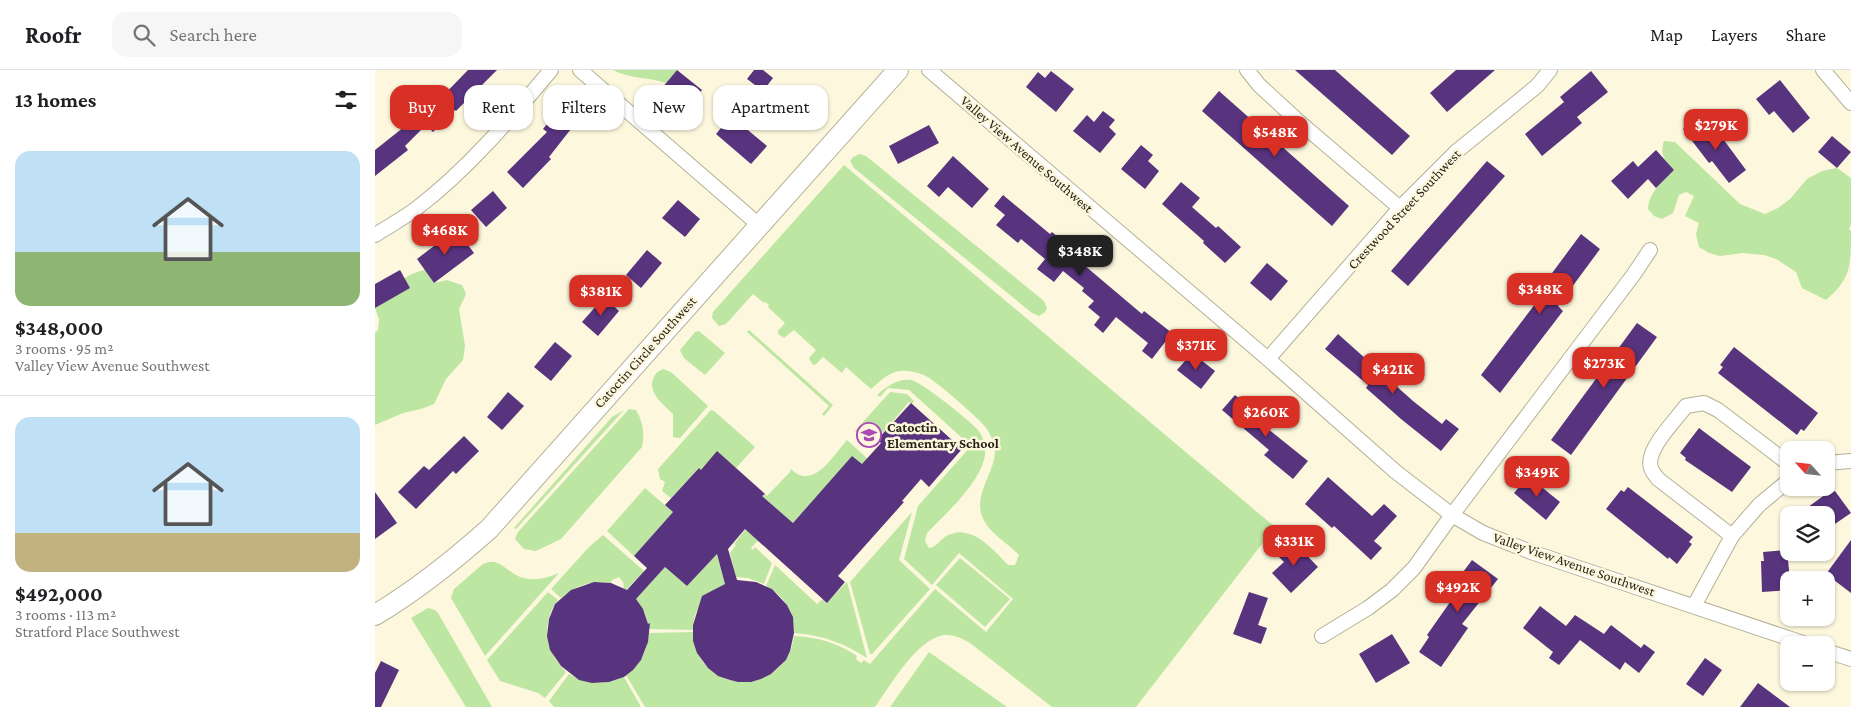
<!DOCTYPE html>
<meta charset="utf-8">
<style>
:root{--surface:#fff;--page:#f6f6f6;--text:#202124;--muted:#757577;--line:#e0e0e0;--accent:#d93025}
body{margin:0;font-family:"Crimson Pro",serif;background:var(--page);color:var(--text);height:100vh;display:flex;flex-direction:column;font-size:19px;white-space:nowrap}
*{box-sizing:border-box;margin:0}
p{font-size:16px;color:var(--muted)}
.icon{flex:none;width:28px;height:28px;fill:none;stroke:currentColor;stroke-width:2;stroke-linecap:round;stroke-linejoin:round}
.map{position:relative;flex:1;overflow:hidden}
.drawer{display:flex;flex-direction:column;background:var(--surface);width:375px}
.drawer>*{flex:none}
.banner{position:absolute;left:15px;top:15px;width:475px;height:45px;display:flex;gap:10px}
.needle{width:32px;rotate:297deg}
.tools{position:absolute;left:1405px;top:371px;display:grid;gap:10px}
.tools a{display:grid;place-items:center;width:55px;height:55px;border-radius:10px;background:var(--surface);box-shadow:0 1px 4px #0004;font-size:25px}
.price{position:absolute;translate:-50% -42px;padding:0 11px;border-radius:10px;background:var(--accent);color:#fff;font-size:16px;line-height:32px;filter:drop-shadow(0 1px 2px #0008)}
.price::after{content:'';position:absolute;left:50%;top:30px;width:15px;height:11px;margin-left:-8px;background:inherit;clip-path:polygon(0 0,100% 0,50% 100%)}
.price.on{background:#222;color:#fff}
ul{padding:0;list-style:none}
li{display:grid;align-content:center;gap:10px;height:265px;padding:0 15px}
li+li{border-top:1px solid var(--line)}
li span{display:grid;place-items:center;height:155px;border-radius:15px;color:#555}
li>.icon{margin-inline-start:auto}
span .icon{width:90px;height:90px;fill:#fffc;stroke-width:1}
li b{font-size:21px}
h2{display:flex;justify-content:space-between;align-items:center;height:60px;padding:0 15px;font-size:21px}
.chip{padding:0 18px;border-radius:15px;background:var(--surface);box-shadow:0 1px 4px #0004;font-size:18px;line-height:45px}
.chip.on{background:var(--accent);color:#fff}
header{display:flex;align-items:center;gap:30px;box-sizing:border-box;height:70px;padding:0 25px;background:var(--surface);border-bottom:1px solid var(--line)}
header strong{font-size:24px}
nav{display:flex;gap:28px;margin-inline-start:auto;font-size:18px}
.search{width:350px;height:45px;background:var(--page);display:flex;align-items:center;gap:12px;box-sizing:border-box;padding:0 18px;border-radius:15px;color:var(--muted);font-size:19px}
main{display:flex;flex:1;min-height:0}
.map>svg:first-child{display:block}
.green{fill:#bce6a1}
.building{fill:#58337e}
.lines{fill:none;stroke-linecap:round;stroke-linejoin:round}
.street-casing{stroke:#b4b096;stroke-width:16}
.secondary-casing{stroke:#b4b096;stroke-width:22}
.street{stroke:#fff;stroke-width:14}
.secondary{stroke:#fff;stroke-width:20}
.labels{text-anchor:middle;stroke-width:5;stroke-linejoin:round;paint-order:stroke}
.street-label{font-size:14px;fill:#26241a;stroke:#fdf8dd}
.poi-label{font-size:14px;font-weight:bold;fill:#26241a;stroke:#fdf8dd;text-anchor:start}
</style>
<header>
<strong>Roofr</strong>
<div class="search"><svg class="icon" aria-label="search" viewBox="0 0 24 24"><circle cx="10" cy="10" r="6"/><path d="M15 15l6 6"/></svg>Search here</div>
<nav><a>Map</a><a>Layers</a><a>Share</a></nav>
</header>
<main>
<section class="drawer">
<h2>13 homes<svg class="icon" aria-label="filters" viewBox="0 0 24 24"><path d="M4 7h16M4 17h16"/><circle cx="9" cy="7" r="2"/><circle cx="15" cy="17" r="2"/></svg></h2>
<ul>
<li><span style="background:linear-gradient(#bfe0f5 65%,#8fb573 0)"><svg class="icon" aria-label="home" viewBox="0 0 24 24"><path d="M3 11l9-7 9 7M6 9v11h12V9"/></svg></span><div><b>$348,000</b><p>3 rooms · 95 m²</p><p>Valley View Avenue Southwest</p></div></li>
<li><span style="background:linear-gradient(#bfe0f5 75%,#c2b280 0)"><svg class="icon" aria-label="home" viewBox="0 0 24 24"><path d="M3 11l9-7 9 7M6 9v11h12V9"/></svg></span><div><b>$492,000</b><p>3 rooms · 113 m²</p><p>Stratford Place Southwest</p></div></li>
</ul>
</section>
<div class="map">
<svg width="1476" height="637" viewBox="0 0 1476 637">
<rect width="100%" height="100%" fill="#fdf8dd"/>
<g class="green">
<path d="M238 0H302L291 13C273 7 255 9 238 0Z"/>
<path d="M1289 71 1300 72 1365 134 1390 144 1403 138 1415 129 1432 109 1447 101 1462 98 1476 108V155L1474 159 1476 161C1476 196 1476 209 1451 230L1427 218 1421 202 1401 189 1389 185 1368 183 1345 186 1334 183 1324 177 1321 164 1324 153 1310 146 1319 126 1311 122 1304 125 1298 143 1287 149 1279 146 1273 139C1274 122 1287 112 1299 100 1291 91 1284 85 1289 71Z"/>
<path d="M485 84 491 86 669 231 672 238 670 242 664 246 657 243 479 98 475 91 478 87Z"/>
<path d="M469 95 900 457 761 637H677L595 573C585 567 574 562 562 567 538 576 515 616 500 637H270L251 605C266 594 272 581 274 563L318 562C321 626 410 629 419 566 442 567 463 573 482 586L481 589 486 593 489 590 495 594 560 519 611 562 638 529 584 483 557 515 529 489 543 436 596 376 534 320 513 318 505 327 502 325C512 316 523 308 536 310 547 312 594 350 603 360 608 365 611 378 610 385 605 414 572 442 552 463L550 471 554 478C561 477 564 471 570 467 594 451 618 479 633 495H640L644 485C632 472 611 462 606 443 600 419 625 397 619 373 617 369 614 362 612 359 605 349 561 311 551 306 545 303 532 300 525 301 514 302 504 312 496 319L471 297 467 303 448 287 440 295 437 294 434 288 441 280 419 260 409 268 403 264V261L410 253 393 237 394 235 390 232 389 233 378 224 351 254 344 256 337 248 338 242Z"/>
<path d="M50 200 59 213 72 210 87 215 91 224 84 239 90 276 88 290 71 309 59 334 46 339 28 343 0 355V263L3 260 4 249 0 238C17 220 25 205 50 200Z"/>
<path d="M374 260 458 335 449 346 447 344 454 336 372 262Z"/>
<path d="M324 261 350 283 330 305 309 288 305 280 320 262Z"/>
<path d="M288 299 296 302 333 336 305 368 298 367V344C289 335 271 322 279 307 281 302 284 301 288 299Z"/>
<path d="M515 322 532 324 539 331 537 334 534 332 497 376 480 361Z"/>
<path d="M254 339 261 340C268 352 270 364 267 377L186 469 161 481 149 479 140 469 143 462Z"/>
<path d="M249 340 141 459 139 458 237 347Z"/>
<path d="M336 340 339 341 380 377 361 398 326 400 324 398 296 428 287 421 290 412 285 409 283 399Z"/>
<path d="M472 370 495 391 490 397 477 386 418 453 387 426 390 424 392 426 415 402 416 399C438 421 458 386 472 370Z"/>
<path d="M270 418 298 442 259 486 232 461Z"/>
<path d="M537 442 524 490 555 519 497 584H495L475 512Z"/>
<path d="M398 454 376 478 378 480 380 477 397 493 389 514 373 508 361 507 355 483 361 475 359 474 373 456Z"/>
<path d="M228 465 269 501 251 520 249 519 248 512 244 507 237 510 236 513C217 510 200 515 186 528L176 519 214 477Z"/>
<path d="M342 484 350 514C331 524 318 538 318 560L274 559 270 544 261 529 290 497 312 516Z"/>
<path d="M585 488 635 529 610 557 561 515Z"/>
<path d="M114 492C123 491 127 496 135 501 150 513 167 510 184 503L110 586 76 528 79 519 108 494Z"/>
<path d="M400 495 442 534 448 529 452 532 472 512 492 588C469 573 447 565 419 563 419 542 409 525 391 516Z"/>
<path d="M173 522 183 530C165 553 171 583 191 602L170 628 163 623 125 611 112 590Z"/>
<path d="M53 538 60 540 63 543 117 637H91L36 548Z"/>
<path d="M554 582 632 637H515Z"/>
<path d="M194 604C212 615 230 615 249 607L266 637H179L174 631Z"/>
</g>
<g class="building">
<path d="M93 0H122L81 41 80 40 58 62 51 55 30 76 33 80 0 106V80L34 53 25 45 47 24 58 36Z"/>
<path d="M302 0 327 20 311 39 287 18Z"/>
<path d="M379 0H388L398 8 388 21 372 9Z"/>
<path d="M920 0H960L1035 66 1017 85Z"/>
<path d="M1081 0H1120L1072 42 1055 23Z"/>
<path d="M676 1 699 19 681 42 651 17 663 2 670 8Z"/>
<path d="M1216 1 1233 22 1202 47 1207 53 1167 86 1150 64 1189 32 1185 27Z"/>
<path d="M1405 10 1435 48 1418 63 1399 41 1394 45 1381 29Z"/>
<path d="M844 21 974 136 957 156 827 41Z"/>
<path d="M186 37 203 50 174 87 176 89 148 118 132 102 172 62 168 59Z"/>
<path d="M728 41 740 50 734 57 741 64 725 83 698 61 712 45 719 52Z"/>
<path d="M356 46 392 76 376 94 341 64Z"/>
<path d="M1319 51 1331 65 1340 58 1371 100 1354 113 1337 91 1334 93 1308 59Z"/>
<path d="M554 55 564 73 523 94 514 76Z"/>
<path d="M1457 66 1476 82 1462 98 1443 82Z"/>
<path d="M766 75 778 85 773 91 784 101 770 119 746 99Z"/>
<path d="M1281 80 1299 100 1281 118 1273 109 1253 129 1236 111 1258 91 1263 97Z"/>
<path d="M578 86 614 119 597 138 573 117 564 127 552 116Z"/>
<path d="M1112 91 1130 106 1033 216 1016 201Z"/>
<path d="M806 112 825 128 817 137 841 158 843 156 866 177 850 193 828 173 829 171 787 134Z"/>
<path d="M118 121 132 138 111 157 96 140Z"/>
<path d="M628 125 675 164 677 162 712 191 709 195 767 244 769 241 797 263 777 289 767 281 773 273 741 247 728 263 719 255 725 247 713 237 719 231 707 221 709 218 688 201 679 212 662 199 670 189 646 169 643 173 621 155 630 145 619 136Z"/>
<path d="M303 130 325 149 310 167 287 148Z"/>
<path d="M81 159 99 183 59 213 42 189Z"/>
<path d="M1206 164 1225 179 1183 236 1188 241 1125 323 1106 305 1167 225 1163 222Z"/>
<path d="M272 180 287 193 266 218 251 205Z"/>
<path d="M892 193 913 211 896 231 875 213Z"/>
<path d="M25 200 35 218 0 238V214Z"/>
<path d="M229 227 244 241 223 266 207 252Z"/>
<path d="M1262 253 1282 267 1196 385 1176 370Z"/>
<path d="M963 264 1038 331 1067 354 1071 349 1084 359 1066 381 1026 349 991 318 993 315 950 279Z"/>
<path d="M180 272 197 286 176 311 159 297Z"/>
<path d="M1359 277 1443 343 1429 361 1426 359 1422 365 1343 303 1348 297 1345 295Z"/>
<path d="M817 283 840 301 826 319 802 300Z"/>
<path d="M133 322 149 336 127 360 112 347Z"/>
<path d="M860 325 891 351 888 355 933 391 918 409 889 385 894 380 847 340Z"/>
<path d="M536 333 587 379 554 417 546 409 527 431 529 432 463 506 470 512 452 533 370 459 353 479 362 510 381 512 397 519 412 535 418 547 419 563 415 581 411 590 396 604 386 609 376 612H363L355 610 343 606 333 598 322 583 318 571V555L327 526 350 514 342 484 312 516 290 497 261 529 268 539 273 554 275 553 273 572 266 590 258 600 249 607 234 612 217 613 204 610 186 596 175 580 172 566 174 549 180 534 196 520 219 512 236 513 252 520 272 498 259 486 298 442 290 435 324 398 326 400 342 381 390 424 387 426 418 453 477 386 487 394 506 373 502 370Z"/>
<path d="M1324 358 1376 397 1357 422 1310 390 1311 388 1305 383Z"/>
<path d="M89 366 104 381 81 404 78 401 41 439 23 422 49 396 54 400Z"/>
<path d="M1153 406 1185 432 1171 450 1139 423Z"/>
<path d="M953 407 997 446 1009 434 1022 446 999 471 1007 478 996 490 959 456 957 458 930 434Z"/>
<path d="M1253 417 1318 467 1314 472 1317 474 1302 494 1294 487 1293 489 1231 439 1246 420 1249 422Z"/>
<path d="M1460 421 1476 443 1451 460V445H1422L1451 424 1452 426Z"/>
<path d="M0 422 22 453 0 469Z"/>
<path d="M917 470 943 497 916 523 897 503 909 492 902 485Z"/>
<path d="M1476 470V523L1451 504Z"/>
<path d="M1412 480 1415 510H1414V520L1387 522 1386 491H1389L1388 482Z"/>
<path d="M1097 490 1123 509 1087 554 1093 558 1066 597 1044 582 1054 567 1052 565 1080 525 1074 521Z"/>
<path d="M874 522 893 528 883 555 892 558 886 574 858 564Z"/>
<path d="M1165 536 1191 556 1200 545 1229 564 1236 555 1266 578 1269 574 1280 582 1264 603 1250 592 1245 600 1205 570 1184 595 1174 588 1178 582 1148 558Z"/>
<path d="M1017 564 1035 593 1001 613 984 584Z"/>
<path d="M1330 588 1347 600 1328 626 1311 614Z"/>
<path d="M6 591 24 600 6 637H0V603Z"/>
<path d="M1383 613 1415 637H1365Z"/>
</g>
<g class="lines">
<defs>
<g id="street">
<path d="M205 0 384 155"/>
<path d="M554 0 893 289 1021 402 1077 445 1108 463 1156 482 1434 575"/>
<path d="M872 0 884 15 922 50 1025 138"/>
<path d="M1448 0 1476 33"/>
<path d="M0 165C14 156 29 148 42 138 93 99 135 49 176 0"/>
<path d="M893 289 1025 138 1082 81 1162 16 1175 0"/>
<path d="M1451 393 1476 391"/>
<path d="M1357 466 1283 409C1281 406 1277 402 1276 398 1270 380 1300 351 1311 336L1329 333 1343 340 1414 394"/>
<path d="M1319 536 1357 466 1384 435 1414 410"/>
<path d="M947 566 993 538 1017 520 1039 498 1077 445 1259 204 1275 180"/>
<path d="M1451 581 1476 589"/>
</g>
<path id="secondary" d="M0 545C42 520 78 491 114 459L523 0"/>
</defs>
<use href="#street" class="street-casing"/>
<use href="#secondary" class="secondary-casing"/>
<use href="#street" class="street"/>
<use href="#secondary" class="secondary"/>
</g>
<defs>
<symbol id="school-ring" viewBox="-11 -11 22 22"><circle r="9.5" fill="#fdf8dd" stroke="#ab4bb3" stroke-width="1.5"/><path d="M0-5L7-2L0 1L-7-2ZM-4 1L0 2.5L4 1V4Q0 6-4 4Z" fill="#ab4bb3"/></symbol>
</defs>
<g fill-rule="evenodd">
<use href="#school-ring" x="480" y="351" width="28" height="28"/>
</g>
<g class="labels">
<g class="street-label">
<text transform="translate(652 84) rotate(41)" y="5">Valley View Avenue Southwest</text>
<text transform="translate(1029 139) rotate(-47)" y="5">Crestwood Street Southwest</text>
<text transform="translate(270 282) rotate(-48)" y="5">Catoctin Circle Southwest</text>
<text transform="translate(1199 494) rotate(19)" y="5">Valley View Avenue Southwest</text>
</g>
<g class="poi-label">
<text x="512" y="362">Catoctin<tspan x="512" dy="16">Elementary School</tspan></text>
</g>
</g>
</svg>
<div class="tools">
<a><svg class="needle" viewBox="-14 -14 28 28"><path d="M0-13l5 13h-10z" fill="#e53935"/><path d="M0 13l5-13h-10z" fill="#757577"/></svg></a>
<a><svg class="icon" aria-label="layers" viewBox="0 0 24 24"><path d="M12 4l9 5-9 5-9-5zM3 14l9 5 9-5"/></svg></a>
<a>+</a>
<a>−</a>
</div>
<b class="price" style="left:1341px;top:81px">$279K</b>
<b class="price" style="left:900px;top:88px">$548K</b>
<b class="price" style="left:70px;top:186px">$468K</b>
<b class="price on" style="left:705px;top:207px">$348K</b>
<b class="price" style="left:1165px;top:245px">$348K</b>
<b class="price" style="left:226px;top:247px">$381K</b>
<b class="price" style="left:821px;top:301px">$371K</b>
<b class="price" style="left:1229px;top:319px">$273K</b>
<b class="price" style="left:1018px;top:325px">$421K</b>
<b class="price" style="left:891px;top:368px">$260K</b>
<b class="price" style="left:1162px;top:428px">$349K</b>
<b class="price" style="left:919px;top:497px">$331K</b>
<b class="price" style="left:1083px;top:543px">$492K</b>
<div class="banner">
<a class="chip on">Buy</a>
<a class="chip">Rent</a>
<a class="chip">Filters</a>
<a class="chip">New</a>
<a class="chip">Apartment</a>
</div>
</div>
</main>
